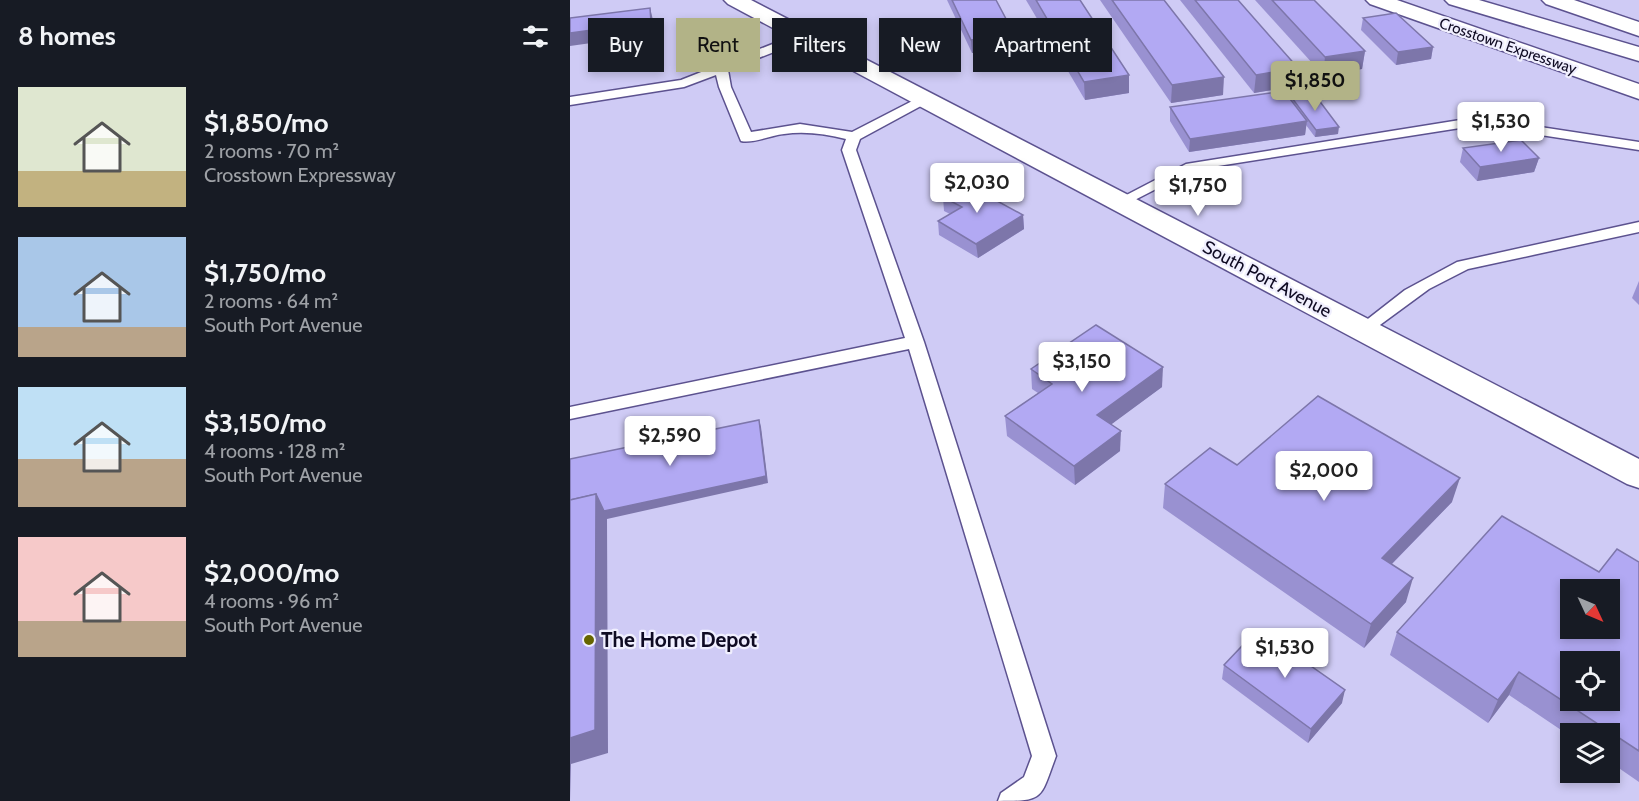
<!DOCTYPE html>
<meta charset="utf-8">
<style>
:root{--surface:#171b24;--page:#242831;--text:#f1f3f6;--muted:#9ea1a6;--accent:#b2b387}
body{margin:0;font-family:Cabin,sans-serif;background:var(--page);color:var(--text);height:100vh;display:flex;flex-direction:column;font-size:22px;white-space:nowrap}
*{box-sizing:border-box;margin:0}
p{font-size:20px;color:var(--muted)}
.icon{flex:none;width:33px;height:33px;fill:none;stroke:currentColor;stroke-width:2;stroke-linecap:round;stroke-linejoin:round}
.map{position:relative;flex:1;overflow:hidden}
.details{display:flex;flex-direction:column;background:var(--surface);width:570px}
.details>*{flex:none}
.banner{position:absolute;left:18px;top:18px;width:570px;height:54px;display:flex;gap:12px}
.needle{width:39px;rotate:134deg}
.tools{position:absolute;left:990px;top:579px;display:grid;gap:12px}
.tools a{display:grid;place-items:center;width:60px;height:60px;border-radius:0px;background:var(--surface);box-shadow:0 3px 9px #0003;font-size:30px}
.price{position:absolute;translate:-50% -51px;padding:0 14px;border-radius:6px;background:#fff;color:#222;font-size:20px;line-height:39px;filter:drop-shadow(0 2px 3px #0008)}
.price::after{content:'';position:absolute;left:50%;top:36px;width:18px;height:14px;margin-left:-9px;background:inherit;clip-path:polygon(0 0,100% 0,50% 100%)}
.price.selected{background:var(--accent);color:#111}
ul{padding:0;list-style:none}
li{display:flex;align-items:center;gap:18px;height:150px;padding:0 18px}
li span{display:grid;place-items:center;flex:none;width:168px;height:120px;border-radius:0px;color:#555}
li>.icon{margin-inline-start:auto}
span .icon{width:72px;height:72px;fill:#fffc;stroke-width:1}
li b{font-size:26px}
h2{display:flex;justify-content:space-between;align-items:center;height:72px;padding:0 18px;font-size:26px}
.pill{padding:0 21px;border-radius:0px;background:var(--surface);box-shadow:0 3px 9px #0003;font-size:21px;line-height:54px}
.pill.selected{background:var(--accent);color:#111}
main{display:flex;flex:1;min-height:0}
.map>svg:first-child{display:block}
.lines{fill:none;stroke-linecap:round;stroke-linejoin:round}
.service-casing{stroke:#5c528f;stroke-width:3}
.secondary-casing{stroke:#5c528f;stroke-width:3}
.motorway-casing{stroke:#5c528f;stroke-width:3}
.service{fill:#fff;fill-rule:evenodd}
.secondary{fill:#fff;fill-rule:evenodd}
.motorway{fill:#fff;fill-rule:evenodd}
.wall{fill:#9991d1}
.shaded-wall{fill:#7d76aa}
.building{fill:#b2a9f3;stroke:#7d76aa;stroke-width:1.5;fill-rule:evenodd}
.poi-dot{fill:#666500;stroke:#f0effe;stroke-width:2}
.labels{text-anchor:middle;stroke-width:4.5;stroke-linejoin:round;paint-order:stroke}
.far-street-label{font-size:15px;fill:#0f0b23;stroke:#f0effe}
.street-label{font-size:18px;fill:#0f0b23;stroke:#f0effe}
.near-poi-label{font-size:21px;font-weight:bold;fill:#0f0b23;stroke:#f0effe;text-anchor:start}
</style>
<main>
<section class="details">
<h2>8 homes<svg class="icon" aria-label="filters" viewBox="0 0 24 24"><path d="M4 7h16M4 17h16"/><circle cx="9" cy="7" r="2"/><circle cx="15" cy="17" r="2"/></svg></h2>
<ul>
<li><span style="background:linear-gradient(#dfe7d0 70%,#c2b280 0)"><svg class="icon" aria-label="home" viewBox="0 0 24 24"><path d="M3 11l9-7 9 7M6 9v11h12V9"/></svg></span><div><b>$1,850/mo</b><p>2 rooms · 70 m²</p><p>Crosstown Expressway</p></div></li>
<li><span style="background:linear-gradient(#a9c7e8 75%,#b9a48a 0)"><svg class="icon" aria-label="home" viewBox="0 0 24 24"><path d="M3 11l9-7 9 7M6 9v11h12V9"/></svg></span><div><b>$1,750/mo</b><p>2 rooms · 64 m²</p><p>South Port Avenue</p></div></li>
<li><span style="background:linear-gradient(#bfe0f5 60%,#b9a48a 0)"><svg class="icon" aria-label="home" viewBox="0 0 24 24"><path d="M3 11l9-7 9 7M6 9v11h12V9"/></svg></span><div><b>$3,150/mo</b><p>4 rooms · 128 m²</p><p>South Port Avenue</p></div></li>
<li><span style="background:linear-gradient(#f6c9c9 70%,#b9a48a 0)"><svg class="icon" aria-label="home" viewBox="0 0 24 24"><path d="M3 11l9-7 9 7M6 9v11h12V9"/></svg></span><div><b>$2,000/mo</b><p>4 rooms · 96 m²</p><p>South Port Avenue</p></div></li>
</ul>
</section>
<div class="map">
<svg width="1069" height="801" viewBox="0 0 1069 801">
<rect width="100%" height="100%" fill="#cfcbf5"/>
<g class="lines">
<defs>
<g id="service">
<path d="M233 32 239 36 237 39 158 70 161 87 181 132 230 124 282 132 350 97 355 96 362 100 290 139 286 150 354 342 486 756C470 799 475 801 428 801L431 793 454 777 462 756 339 349 0 419V407L335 338 272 150 276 139C256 134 235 131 214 134 201 135 183 144 171 141L149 87 146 75 114 87 0 105V97L111 80Z"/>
<path d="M890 120H924L1069 142V150L924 128H890L629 169 621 171 555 205 550 206 543 202 616 164Z"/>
<path d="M1069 222V232L898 269 859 289 799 333H787L785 329 835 290 887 262Z"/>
</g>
<g id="secondary">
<path d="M154 0H181L1069 459V488L1057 484 158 4Z"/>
<path d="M796 0H827L1069 84V99L800 4Z"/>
</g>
<g id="motorway">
<path d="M875 0H909L1069 47V61L879 4Z"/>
<path d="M972 0H1004L1069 22V36L976 4Z"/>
</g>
</defs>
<use href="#service" class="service-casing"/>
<use href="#secondary" class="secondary-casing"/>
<use href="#motorway" class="motorway-casing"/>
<use href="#service" class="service"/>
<use href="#secondary" class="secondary"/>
<use href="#motorway" class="motorway"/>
</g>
<g class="wall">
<path d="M377 0H426L445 47 402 53Z"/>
<path d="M456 0H510L559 93 515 100Z"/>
<path d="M530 0H594L653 95 601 103Z"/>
<path d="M610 0H668L725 86 684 93Z"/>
<path d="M685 0H744L795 51 792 69 753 75Z"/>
<path d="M793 18 863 47 861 59 826 65 791 30Z"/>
<path d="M722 98 768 134 745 137 736 125 735 135 619 152 600 121V107L722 102Z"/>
<path d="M893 148 969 158 964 172 907 181 890 162Z"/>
<path d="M373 197 453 215 454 229 408 258 369 235 368 221 380 214 374 211Z"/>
<path d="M1069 281V305L1062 298Z"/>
<path d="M461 369 592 387 541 424 550 451 505 485 437 436 435 416 468 393 462 389Z"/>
<path d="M667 465 882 502 822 564 836 602 794 648 593 508 595 484Z"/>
<path d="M1069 562V782L1040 762V734H1000V736L939 695 918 723 820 655 827 632 1029 572Z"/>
<path d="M654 665 772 703 738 743 652 679Z"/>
</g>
<g class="shaded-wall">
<path d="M80 8 83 20 85 34 0 46V33Z"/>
<path d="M444 34 445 47 402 53 401 40Z"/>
<path d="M863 47 861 59 826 65 828 52Z"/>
<path d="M795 51 792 69 753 75 755 57Z"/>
<path d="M728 68 725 86 684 93 686 75Z"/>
<path d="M559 75V93L515 100 514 82Z"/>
<path d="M654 77 653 95 601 103 602 85Z"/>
<path d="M737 121 735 135 619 152 620 139Z"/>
<path d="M769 127 768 134 745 137 746 130Z"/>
<path d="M969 158 964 172 907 181 910 167Z"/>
<path d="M453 215 454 229 408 258 406 244Z"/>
<path d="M593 367 592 387 527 435V415Z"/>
<path d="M189 420 191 427 198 483 37 519 38 753 1 764 0 801V738L26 494Z"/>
<path d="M551 431 550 451 505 485 504 466Z"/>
<path d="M890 478 882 502 805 581 812 558Z"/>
<path d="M843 578 836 602 794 648 801 624Z"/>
<path d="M949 672 939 695 918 723 928 700Z"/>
<path d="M775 690 772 703 738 743 741 729Z"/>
</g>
<g class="building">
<path d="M382 0H426L444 34 401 40Z"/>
<path d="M466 0H510L559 75 514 82Z"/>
<path d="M542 0H594L654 77 602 85Z"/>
<path d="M625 0H668L728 68 686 75Z"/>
<path d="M702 0H744L795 51 755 57Z"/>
<path d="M80 8 81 22 0 33V18Z"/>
<path d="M826 13 863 47 828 52 793 18Z"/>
<path d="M714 91 737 121 620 139 600 107Z"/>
<path d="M745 95 769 127 746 130 722 98Z"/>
<path d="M951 140 969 158 910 167 893 148Z"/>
<path d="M396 184 453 215 406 244 368 221 392 207 373 197Z"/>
<path d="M526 325 593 367 527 415 551 431 504 466 435 416 482 384 461 369Z"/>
<path d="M748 396 890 478 812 558 843 578 801 624 595 484 640 448 667 465Z"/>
<path d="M189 420 196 476 34 511 26 494 0 500V459Z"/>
<path d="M26 494 25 730 0 738V500Z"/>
<path d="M932 516 1029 572 1047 549 1069 562V751L949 672 928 700 827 632ZM1000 590H1040V628H1000ZM1000 662H1040V700H1000Z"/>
<path d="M688 629 775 690 741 729 654 665Z"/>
</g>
<circle class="poi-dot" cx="19" cy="640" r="6"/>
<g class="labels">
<g class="far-street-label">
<text transform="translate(938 46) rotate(19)" y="5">Crosstown Expressway</text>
</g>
<g class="street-label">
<text transform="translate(697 279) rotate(28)" y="6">South Port Avenue</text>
</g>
<g class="near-poi-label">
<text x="31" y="647">The Home Depot</text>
</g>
</g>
</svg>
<div class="tools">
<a><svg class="needle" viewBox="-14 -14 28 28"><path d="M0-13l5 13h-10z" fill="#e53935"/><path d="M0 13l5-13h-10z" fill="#9ea1a6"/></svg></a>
<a><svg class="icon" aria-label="locate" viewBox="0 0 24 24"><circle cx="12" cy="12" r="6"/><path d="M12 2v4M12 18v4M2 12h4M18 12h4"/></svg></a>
<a><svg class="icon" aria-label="layers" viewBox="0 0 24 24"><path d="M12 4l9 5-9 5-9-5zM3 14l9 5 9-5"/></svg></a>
</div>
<b class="price selected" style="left:745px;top:112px">$1,850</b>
<b class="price" style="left:931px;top:153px">$1,530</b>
<b class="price" style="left:407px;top:214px">$2,030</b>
<b class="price" style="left:628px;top:217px">$1,750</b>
<b class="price" style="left:512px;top:393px">$3,150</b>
<b class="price" style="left:100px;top:467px">$2,590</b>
<b class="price" style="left:754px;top:502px">$2,000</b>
<b class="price" style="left:715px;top:679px">$1,530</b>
<div class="banner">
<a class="pill">Buy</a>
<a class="pill selected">Rent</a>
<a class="pill">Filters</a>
<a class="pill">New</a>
<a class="pill">Apartment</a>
</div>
</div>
</main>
